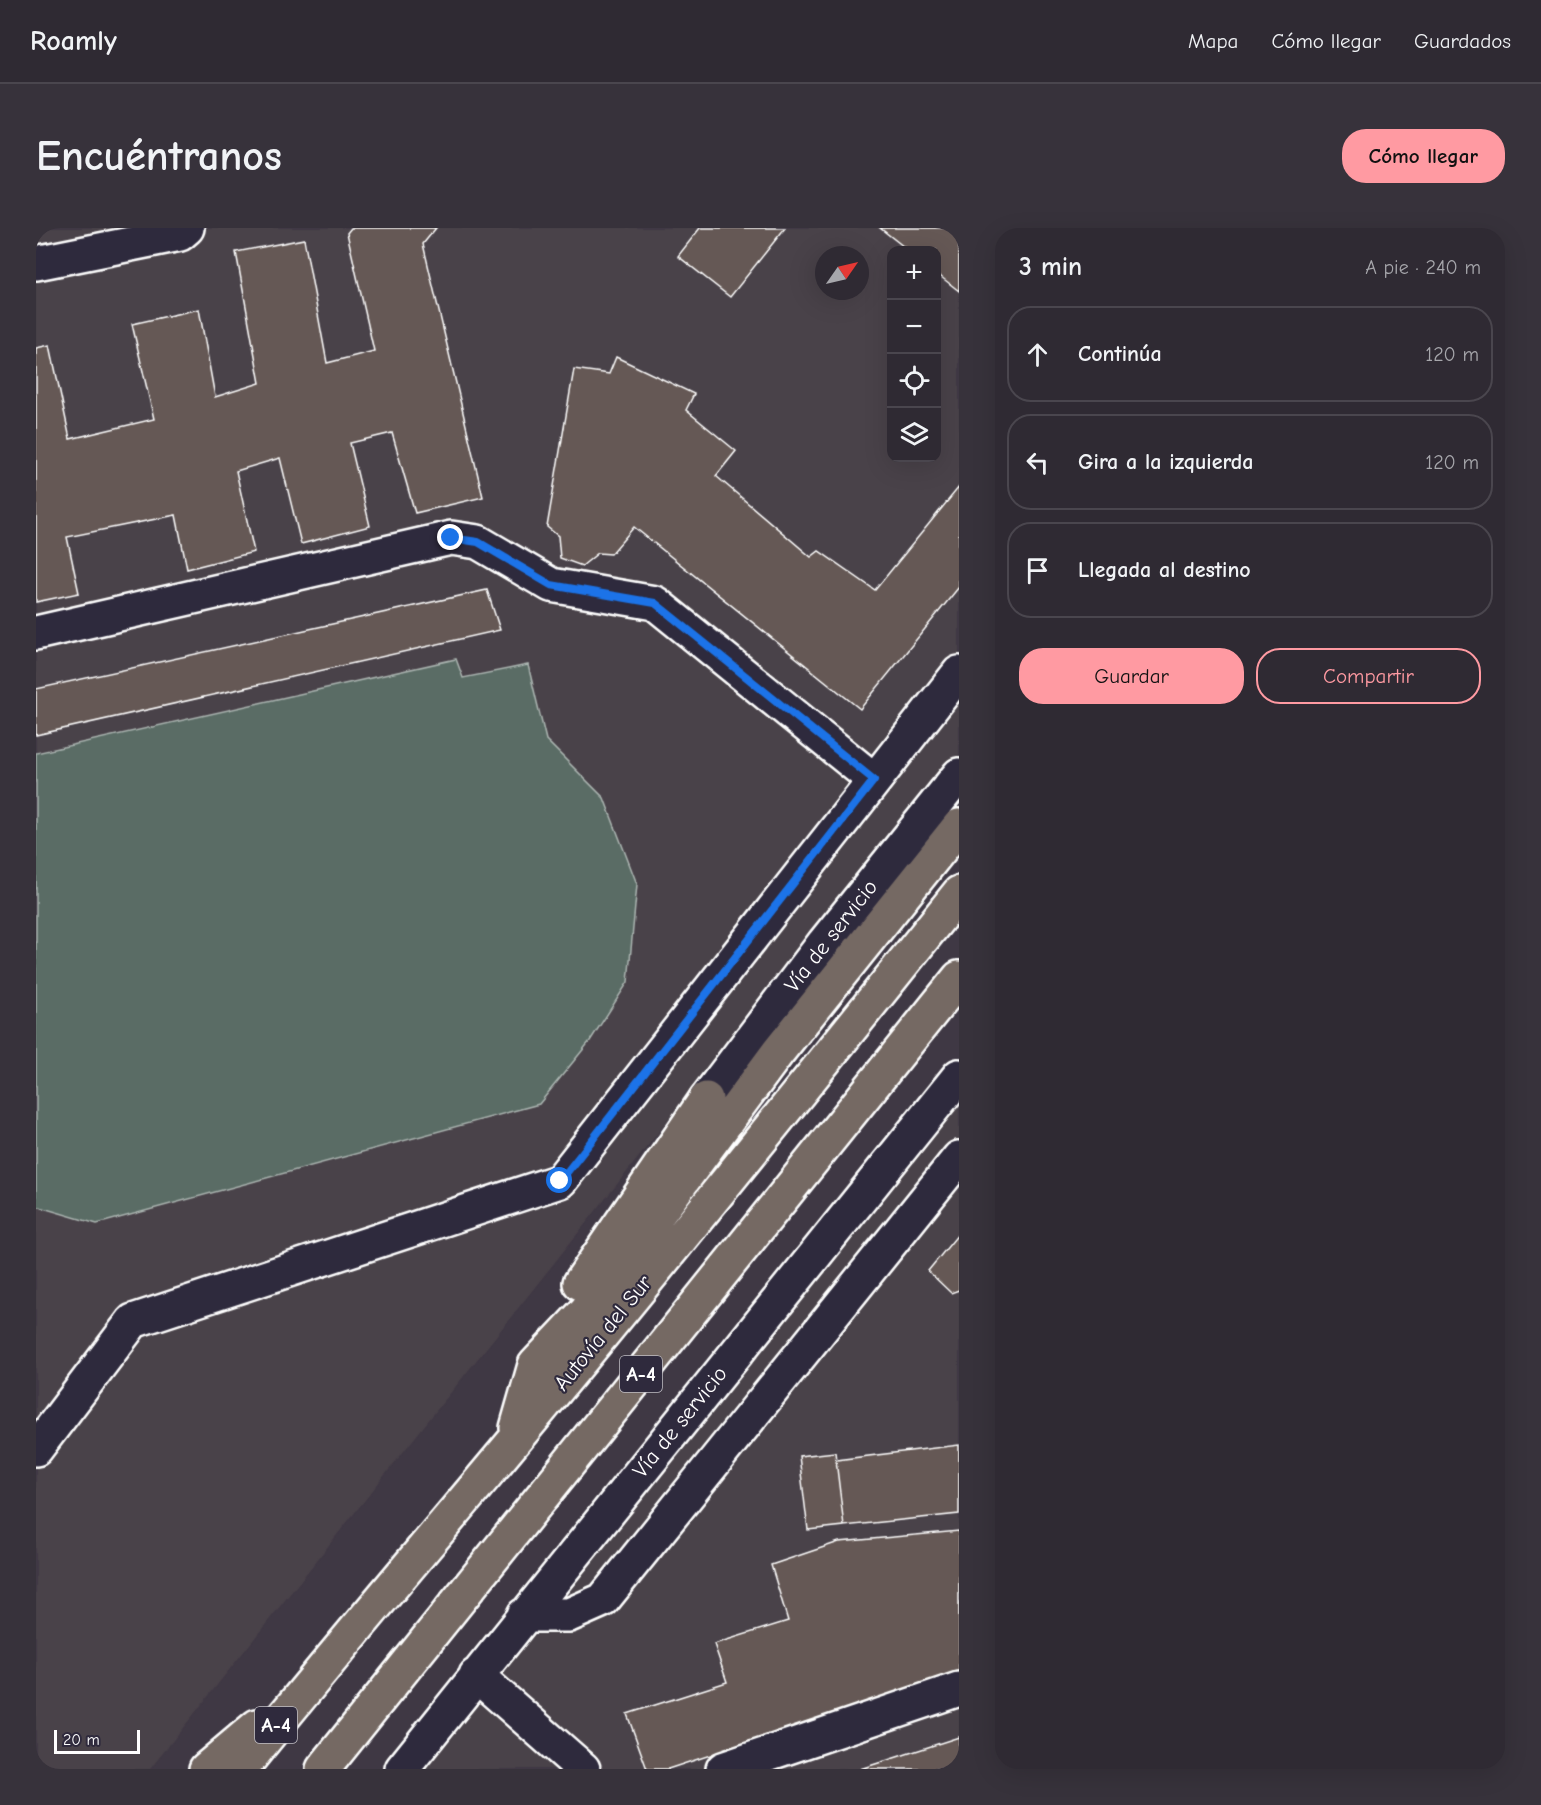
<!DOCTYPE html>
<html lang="es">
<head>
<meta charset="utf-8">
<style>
	:root { --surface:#2f2a33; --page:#37323b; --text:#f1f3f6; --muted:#a7a7ac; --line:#4a464e; --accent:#ff9aa2 }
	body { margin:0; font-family:"Comic Neue",sans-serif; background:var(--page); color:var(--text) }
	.controls { position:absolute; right:18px; top:18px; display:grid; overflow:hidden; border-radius:12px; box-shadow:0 6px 24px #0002 }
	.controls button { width:54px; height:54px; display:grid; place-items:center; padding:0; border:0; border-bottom:2px solid var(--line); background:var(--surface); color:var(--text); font:30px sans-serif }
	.compass { position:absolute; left:779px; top:18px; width:54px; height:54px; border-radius:50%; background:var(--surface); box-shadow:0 6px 24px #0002; rotate:56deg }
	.scale { position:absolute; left:18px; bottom:15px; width:86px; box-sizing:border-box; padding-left:6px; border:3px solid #fff; border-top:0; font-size:16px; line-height:21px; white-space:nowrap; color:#fff; -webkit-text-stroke:4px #2f2a3d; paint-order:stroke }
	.stop { position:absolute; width:18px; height:18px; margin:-14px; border:4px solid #1a73e8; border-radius:50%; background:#fff }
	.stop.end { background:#1a73e8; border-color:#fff; box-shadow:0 2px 6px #0008 }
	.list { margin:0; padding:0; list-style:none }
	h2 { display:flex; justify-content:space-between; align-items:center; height:78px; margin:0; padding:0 24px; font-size:26px }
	h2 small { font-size:20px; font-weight:400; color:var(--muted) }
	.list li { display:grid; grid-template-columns:39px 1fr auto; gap:18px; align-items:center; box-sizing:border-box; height:96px; margin:0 12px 12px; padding:0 12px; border:2px solid var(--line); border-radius:24px }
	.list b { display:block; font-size:22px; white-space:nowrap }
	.list em { font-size:20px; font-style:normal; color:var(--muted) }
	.actions { display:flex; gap:12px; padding:18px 24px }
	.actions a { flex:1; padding:14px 0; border:2px solid var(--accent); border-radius:24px; text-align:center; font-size:21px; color:var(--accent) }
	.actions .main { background:var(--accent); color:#111 }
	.icon { flex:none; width:33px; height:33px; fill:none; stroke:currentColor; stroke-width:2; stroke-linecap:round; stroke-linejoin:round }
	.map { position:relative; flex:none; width:923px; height:1541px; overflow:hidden; border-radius:24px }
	header { display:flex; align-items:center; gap:36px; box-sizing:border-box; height:84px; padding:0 30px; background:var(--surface); border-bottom:2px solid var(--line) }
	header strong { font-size:28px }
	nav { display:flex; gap:33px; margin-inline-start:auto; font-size:21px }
	.intro { display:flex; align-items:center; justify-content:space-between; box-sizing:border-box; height:144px; padding:0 36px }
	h1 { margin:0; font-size:42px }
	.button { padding:15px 27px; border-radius:24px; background:var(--accent); color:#111; font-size:21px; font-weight:700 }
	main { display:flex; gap:36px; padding:0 36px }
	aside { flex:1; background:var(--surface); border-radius:24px; box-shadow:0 6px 24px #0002 }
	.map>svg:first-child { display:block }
</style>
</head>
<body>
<header>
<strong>Roamly</strong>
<nav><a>Mapa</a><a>Cómo llegar</a><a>Guardados</a></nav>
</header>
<div class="intro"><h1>Encuéntranos</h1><a class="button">Cómo llegar</a></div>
<main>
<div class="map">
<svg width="923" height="1541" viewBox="0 0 923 1541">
	<rect width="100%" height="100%" fill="#3f3844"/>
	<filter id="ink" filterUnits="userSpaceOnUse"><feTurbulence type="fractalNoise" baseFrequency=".0167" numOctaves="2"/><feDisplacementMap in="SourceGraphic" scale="12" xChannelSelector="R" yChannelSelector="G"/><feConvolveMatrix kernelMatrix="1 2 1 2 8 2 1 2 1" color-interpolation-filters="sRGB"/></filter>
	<g filter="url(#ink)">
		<path fill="#4a4249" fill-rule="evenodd" d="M0 0H923V528L114 1541H0ZM855 22H900V230H855ZM788 27H824V63H788Z
			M923 848V1541H364Z"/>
		<path fill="#5a6c65" stroke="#acb6b2" stroke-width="1.5" d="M420 431 427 450 492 437 510 512 568 570 601 656 592 754 554 813 503 876 61 996 0 978V525Z"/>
		<path fill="#655854" stroke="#fff" stroke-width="1.5" d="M315 0H400L387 16 447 269 379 285 356 205 314 215 334 298 265 316 244 230 200 243 218 324 151 341 140 287 31 309 43 365 0 374V120L14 117 34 211 118 191 96 96 163 81 179 169 224 155 200 24 268 11 291 135 338 123 311 5Z
			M664 0H749L694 69 642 28Z
			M844 0H923V63L900 45V22H872Z
			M580 129 658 166 650 182 700 223 680 248 775 329 783 323 839 362 923 259V359L824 481 598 299 575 326 562 325 546 338 524 330 522 308 511 299 538 141 573 146Z
			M451 362 464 402 0 507V461Z
			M923 1005V1062L915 1065 892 1043Z
			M923 1217V1286L808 1298 800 1232Z
			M799 1224 808 1298 772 1302 763 1228Z
			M923 1303V1445L632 1541H611L591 1486 691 1454 678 1416 752 1393 735 1337 803 1314Z
			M923 1509V1541H824Z"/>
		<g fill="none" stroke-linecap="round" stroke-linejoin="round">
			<g stroke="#fff" stroke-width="38">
				<path id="minor" d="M0 35 144 6 151 0
					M0 405 415 310 442 314 515 357 619 375 838 552
					M670 871 788 715 923 547
					M0 1221 97 1093 524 953 923 445
					M488 1387H533L567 1372 923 930
					M440 1447 547 1541
					M366 1541 923 848
					M687 1541 923 1461"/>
			</g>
			<g stroke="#fff" stroke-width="38">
				<path id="highway" d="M544 1055 670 871
					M481 1200 499 1137 550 1083 742 824 923 598
					M170 1541 221 1498
					M205 1541C294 1430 387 1322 478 1213 629 1032 776 849 923 665
					M287 1541 923 750"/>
			</g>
			<use href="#minor" stroke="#2f2a3d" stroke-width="33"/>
			<use href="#highway" stroke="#756964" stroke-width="33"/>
		</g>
	</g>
	<g fill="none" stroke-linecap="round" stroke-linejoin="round" filter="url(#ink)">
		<path stroke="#1a73e8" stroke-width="8" d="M415 310 442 314 515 357 619 375 838 552 524 953"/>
	</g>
	<g text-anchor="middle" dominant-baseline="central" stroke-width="4.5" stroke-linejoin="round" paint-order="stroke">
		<g fill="#2f2a3d" stroke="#c1bfc5" stroke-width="1.5">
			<rect x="584" y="1128" width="42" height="36" rx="4.5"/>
			<rect x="219" y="1479" width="42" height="36" rx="4.5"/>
		</g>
		<g font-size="21" font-weight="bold" fill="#fff">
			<text x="605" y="1146">A-4</text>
			<text x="240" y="1497">A-4</text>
		</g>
		<g font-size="22" fill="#fff" stroke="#2f2a3d">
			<text transform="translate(795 708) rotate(-52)">Vía de servicio</text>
			<text transform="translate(567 1105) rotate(-51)">Autovía del Sur</text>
			<text transform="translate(644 1194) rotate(-51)">Vía de servicio</text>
		</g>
	</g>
</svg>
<div class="controls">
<button>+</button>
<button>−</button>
<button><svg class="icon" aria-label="locate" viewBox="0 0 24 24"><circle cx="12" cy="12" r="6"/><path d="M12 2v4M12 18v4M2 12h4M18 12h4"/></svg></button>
<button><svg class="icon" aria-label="layers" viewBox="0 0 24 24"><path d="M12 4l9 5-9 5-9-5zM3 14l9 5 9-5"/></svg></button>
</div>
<svg class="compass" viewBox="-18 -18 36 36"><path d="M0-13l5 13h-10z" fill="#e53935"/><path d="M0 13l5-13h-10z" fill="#a7a7ac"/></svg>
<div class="scale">20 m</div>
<div class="stop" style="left:524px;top:953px"></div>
<div class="stop end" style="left:415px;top:310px"></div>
</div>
<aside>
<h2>3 min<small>A pie · 240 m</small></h2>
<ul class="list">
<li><svg class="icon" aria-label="ahead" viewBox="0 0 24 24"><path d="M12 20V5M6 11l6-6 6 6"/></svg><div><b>Continúa</b></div><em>120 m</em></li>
<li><svg class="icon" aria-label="left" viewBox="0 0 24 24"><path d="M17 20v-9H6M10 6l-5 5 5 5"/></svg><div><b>Gira a la izquierda</b></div><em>120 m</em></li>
<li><svg class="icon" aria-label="arrive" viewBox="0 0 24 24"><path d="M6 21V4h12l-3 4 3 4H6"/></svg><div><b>Llegada al destino</b></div></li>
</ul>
<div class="actions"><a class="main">Guardar</a><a>Compartir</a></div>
</aside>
</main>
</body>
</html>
